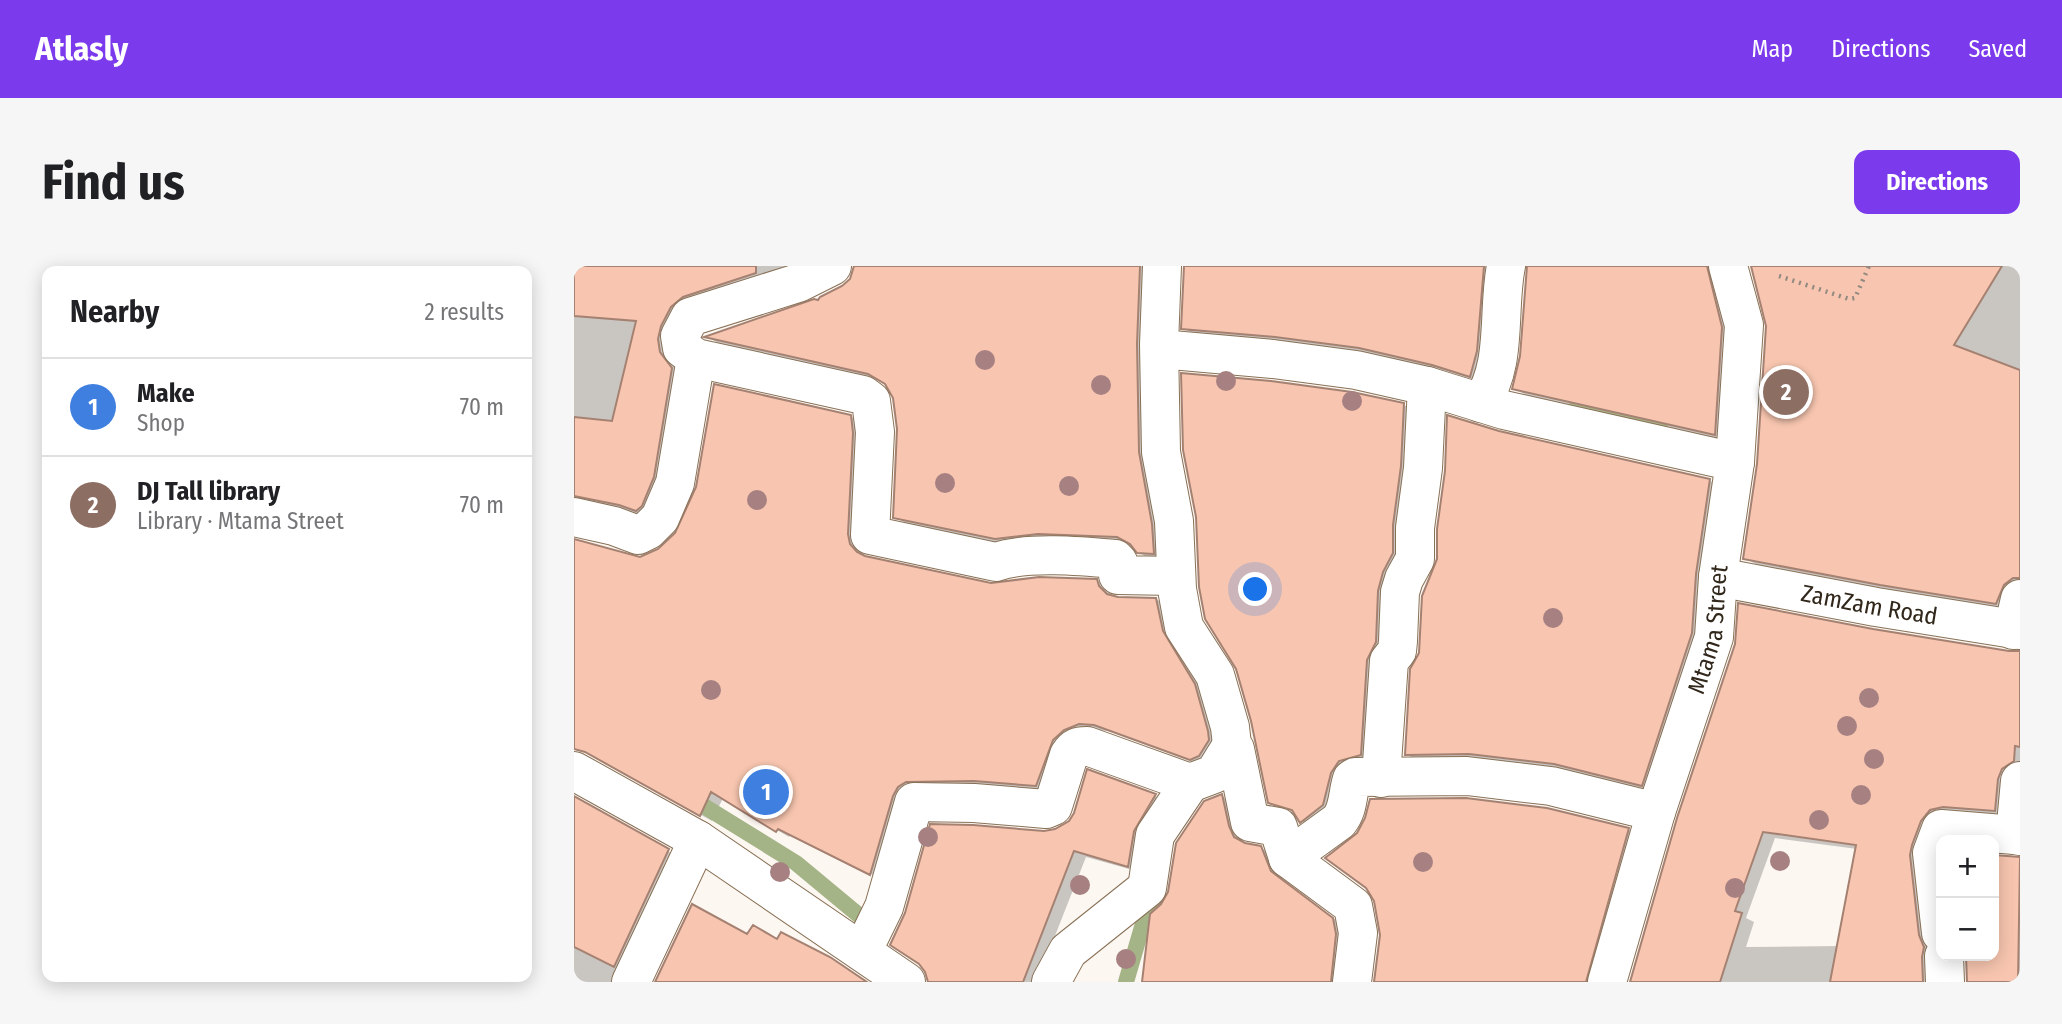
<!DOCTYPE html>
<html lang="en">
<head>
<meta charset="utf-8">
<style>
	:root { --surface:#fff; --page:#f6f6f6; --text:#202124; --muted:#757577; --line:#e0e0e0; --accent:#7c3aed }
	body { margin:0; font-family:"Fira Sans Condensed",sans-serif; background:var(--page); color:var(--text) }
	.controls { position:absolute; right:21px; bottom:21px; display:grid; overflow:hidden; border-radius:14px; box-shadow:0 4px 18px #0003 }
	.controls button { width:63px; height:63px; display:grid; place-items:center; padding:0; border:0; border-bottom:2px solid var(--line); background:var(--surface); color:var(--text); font:35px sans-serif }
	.you { position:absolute; left:682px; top:324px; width:24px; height:24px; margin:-18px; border:5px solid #fff; border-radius:50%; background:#1a73e8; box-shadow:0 0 0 10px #1a73e833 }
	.badge { display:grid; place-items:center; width:46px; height:46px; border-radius:50%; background:var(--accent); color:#fff; font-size:23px; font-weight:700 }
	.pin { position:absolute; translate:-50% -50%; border:4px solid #fff; box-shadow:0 2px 7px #0006 }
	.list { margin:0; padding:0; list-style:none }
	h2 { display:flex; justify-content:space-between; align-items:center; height:91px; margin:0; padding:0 28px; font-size:30px }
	h2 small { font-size:23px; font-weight:400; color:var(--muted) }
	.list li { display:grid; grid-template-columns:46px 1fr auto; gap:21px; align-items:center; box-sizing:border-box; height:98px; padding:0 28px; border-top:2px solid var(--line) }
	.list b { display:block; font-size:26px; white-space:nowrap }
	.list p { margin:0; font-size:23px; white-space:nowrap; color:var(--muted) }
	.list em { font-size:23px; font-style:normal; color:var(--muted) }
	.map { position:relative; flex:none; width:1446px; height:716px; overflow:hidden; border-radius:14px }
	header { display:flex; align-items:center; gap:42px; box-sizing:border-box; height:98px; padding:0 35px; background:var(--accent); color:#fff }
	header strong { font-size:33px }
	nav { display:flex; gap:38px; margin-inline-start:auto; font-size:24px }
	.intro { display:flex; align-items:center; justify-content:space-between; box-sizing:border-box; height:168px; padding:0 42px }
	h1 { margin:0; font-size:49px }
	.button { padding:18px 32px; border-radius:14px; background:var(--accent); color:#fff; font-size:24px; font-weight:700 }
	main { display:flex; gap:42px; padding:0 42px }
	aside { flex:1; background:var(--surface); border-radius:14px; box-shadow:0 4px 18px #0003 }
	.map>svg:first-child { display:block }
</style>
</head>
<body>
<header>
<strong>Atlasly</strong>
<nav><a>Map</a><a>Directions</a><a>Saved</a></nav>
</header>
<div class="intro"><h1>Find us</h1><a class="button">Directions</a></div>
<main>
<aside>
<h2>Nearby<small>2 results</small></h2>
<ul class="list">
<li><span class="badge" style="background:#3f7fe0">1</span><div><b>Make</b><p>Shop</p></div><em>70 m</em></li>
<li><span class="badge" style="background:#8d6e63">2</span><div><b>DJ Tall library</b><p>Library · Mtama Street</p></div><em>70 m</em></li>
</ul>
</aside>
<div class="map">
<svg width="1446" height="716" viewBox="0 0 1446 716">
	<rect width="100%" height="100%" fill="#fcf7f1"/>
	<path fill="#0003" fill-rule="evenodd" d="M0 0H234L121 37 110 110 75 251 18 236 0 240Z
		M281 0H580L591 294 576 293 564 286 557 277 477 273 435 279 333 258 321 251 324 163 320 131 312 117 307 113 144 77 134 71 231 39 269 21 278 12Z
		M611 0H924L908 116 872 105 799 88 621 69 609 62Z
		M955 0H1146L1159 69 1153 175 952 129 940 123 948 91Z
		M1178 0H1446V322L1435 344 1319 325 1183 299 1171 292 1185 198 1194 60Z
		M830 139 842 146 798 495 739 562 727 555 722 547 696 536Z
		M276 150 288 157 286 276 288 287 293 292 417 319 523 315 535 322 540 332 582 333 594 340 633 427 647 481 629 500 534 465 518 464 474 526 344 522 309 614 217 568 215 571 149 532 138 555 6 483 0 429V275L65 293 74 290Z
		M925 167 1136 215 1148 221 1130 374 1080 525 993 504 844 495 832 488 846 388Z
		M1166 339 1435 387H1446V504L1433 551 1381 547 1361 716H1058L1162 378ZM1201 572 1283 583 1265 680 1172 681 1180 656 1172 652Z
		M515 506 581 530 593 536 566 606 512 591 464 713 469 716H355L470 567 481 565 496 556 501 548Z
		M648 530 660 537 666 569 672 579 687 582 699 589 709 614 771 661 768 716H569L589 640Z
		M0 532 106 592 48 716H0Z
		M1054 563 1066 570 1024 716H802Z
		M1420 590 1446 592V716H1394V690H1420Z"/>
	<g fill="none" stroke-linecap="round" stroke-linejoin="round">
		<path stroke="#a4b487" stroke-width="16" d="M1002 142 1040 148 1086 160
			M112 529 222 597 299 661
			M552 716 568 661 583 637 584 620"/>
	</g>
	<path fill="#f8c6b0" stroke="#a58172" stroke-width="2" d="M0 0H182V7L109 31 97 41 87 60 84 73 86 86 98 102 80 211 68 240 62 245 45 239 0 230V151L38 155 62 55 0 50Z
		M280 0H566L563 78 565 186 578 258 580 288 563 287 556 278 543 271 464 268 421 273 319 252 323 163 319 132 311 118 294 108 130 71 240 33 244 34 246 31 268 20 276 13Z
		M610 0H910L903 85 896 111 858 99 785 82 701 71 607 63Z
		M953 0H1133L1148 61 1141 169 938 123 946 90Z
		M1177 0H1428L1380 79 1446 104V312H1439L1430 319 1422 338 1306 319 1169 293 1183 198 1192 60Z
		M607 107 697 115 778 126 830 137 827 200 819 259V287L809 306 804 325 802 376 793 394 787 489 765 495 757 507 749 539 726 557 718 544 694 537 677 455 662 403 631 353 625 321 622 251 609 184Z
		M140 118 277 149 279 167 274 268 276 278 283 286 291 290 417 317 465 311 523 313 525 320 533 328 544 331 582 332 589 365 621 418 634 465 635 474 625 490 616 494 520 459 505 458 490 464 479 474 462 520 400 515 332 516 324 521 319 530 296 609 204 563 202 566 137 526 126 550 11 486 0 483V273L66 291 84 283 101 267 122 221Z
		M873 149 925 165 1136 213 1122 308 1118 367 1068 520 980 498 895 488 831 489 836 403 845 387 848 330 863 293V263L871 205Z
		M1164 337 1299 363 1435 385H1446V481L1441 480 1440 495 1428 503 1424 513 1421 545 1369 541 1356 544 1347 555 1338 579 1336 589 1345 669 1350 681 1348 691 1349 716H1256L1282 579 1189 566 1161 645 1168 647 1146 716H1056L1103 552 1161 378Z
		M513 503 582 528 560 565 554 601 500 585 449 716H354L351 706 345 698 316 679 331 647 356 558 399 559 470 565 481 563 495 555 500 547Z
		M648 528 655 560 660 571 671 577 687 580 697 605 759 652 762 668 757 716H568L576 648 587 638 594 626 602 577 630 535Z
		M0 530 95 583 40 701 0 681Z
		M892 532 973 542 1055 562 1012 716H800L806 669 800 635 792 622 751 592 783 567 791 552 796 533Z
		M1420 589 1446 591 1444 716H1393L1392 690H1420Z
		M118 638 173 668 179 659 203 673 207 666 256 691 293 716H81Z"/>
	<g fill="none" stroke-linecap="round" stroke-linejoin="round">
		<g stroke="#897156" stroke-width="40">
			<g id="street">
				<path d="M258 0 224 17 116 51 106 70 108 82 122 92 289 129 297 135 301 166 296 269 422 296C452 285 508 290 541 293L544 296V309L601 310"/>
				<path d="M588 0 585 79 587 186 600 255 603 323 610 361 641 409 656 461 658 479 661 483 676 556 704 561 714 592 779 640 784 667 778 716"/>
				<path d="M586 83 699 93 782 104 853 120 930 144 1161 196"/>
				<path d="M907 137C934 98 923 44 932 0"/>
				<path d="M0 251 40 260 64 269 74 264 86 252 101 217 122 92"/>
				<path id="s1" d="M1144 311 1302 341 1446 364"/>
				<path d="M1439 364 1446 333"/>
				<path d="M0 505 124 574 332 716"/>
				<path d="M807 512 815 395 823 385 824 375 826 326 830 313 841 293V262L849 202 853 120"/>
				<path d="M1446 515 1441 569 1446 570"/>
				<path d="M714 592 765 555C775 543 773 528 778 513L781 511 893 510 977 520 1082 546"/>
				<path d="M1367 667 1358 587 1367 563 1441 569"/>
				<path d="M289 684 310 641 340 536 400 537 472 543 479 540 495 489C500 481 504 480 513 480L616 517 640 508 658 479"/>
				<path d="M1370 690 1371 716"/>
				<path d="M57 716 124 574"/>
				<path d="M477 716 494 685 573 622 581 569 616 517"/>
				<path id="s2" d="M1033 716 1082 546 1140 371 1144 311 1161 196 1170 59 1154 0"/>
			</g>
		</g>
		<path stroke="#928a81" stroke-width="4.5" stroke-dasharray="2 5" stroke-linecap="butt" d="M1205 10 1275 33 1281 32 1295 0"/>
		<use href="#street" stroke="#fff" stroke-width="38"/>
	</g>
	<g fill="#a78182">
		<circle cx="411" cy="94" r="10"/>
		<circle cx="652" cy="115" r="10"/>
		<circle cx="527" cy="119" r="10"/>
		<circle cx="778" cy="135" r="10"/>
		<circle cx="371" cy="217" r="10"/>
		<circle cx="495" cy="220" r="10"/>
		<circle cx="183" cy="234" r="10"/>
		<circle cx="979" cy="352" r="10"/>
		<circle cx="137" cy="424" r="10"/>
		<circle cx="1295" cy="432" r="10"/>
		<circle cx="1273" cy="460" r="10"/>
		<circle cx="1300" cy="493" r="10"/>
		<circle cx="1287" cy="529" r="10"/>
		<circle cx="1245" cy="554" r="10"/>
		<circle cx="354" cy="571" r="10"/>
		<circle cx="1206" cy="595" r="10"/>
		<circle cx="849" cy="596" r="10"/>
		<circle cx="206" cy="606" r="10"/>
		<circle cx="506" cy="619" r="10"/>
		<circle cx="1161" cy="622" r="10"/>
		<circle cx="552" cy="693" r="10"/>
	</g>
	<g text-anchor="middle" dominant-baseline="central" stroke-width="7" stroke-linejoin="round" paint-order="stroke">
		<g font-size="24" fill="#31271b" stroke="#fcf7f1">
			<text stroke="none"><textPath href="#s1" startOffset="154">ZamZam Road</textPath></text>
			<text stroke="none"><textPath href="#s2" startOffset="368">Mtama Street</textPath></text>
		</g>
	</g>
</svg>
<div class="controls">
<button>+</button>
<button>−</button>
</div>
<div class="you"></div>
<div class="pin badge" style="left:192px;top:526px;background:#3f7fe0">1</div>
<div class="pin badge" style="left:1212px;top:126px;background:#8d6e63">2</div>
</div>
</main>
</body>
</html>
